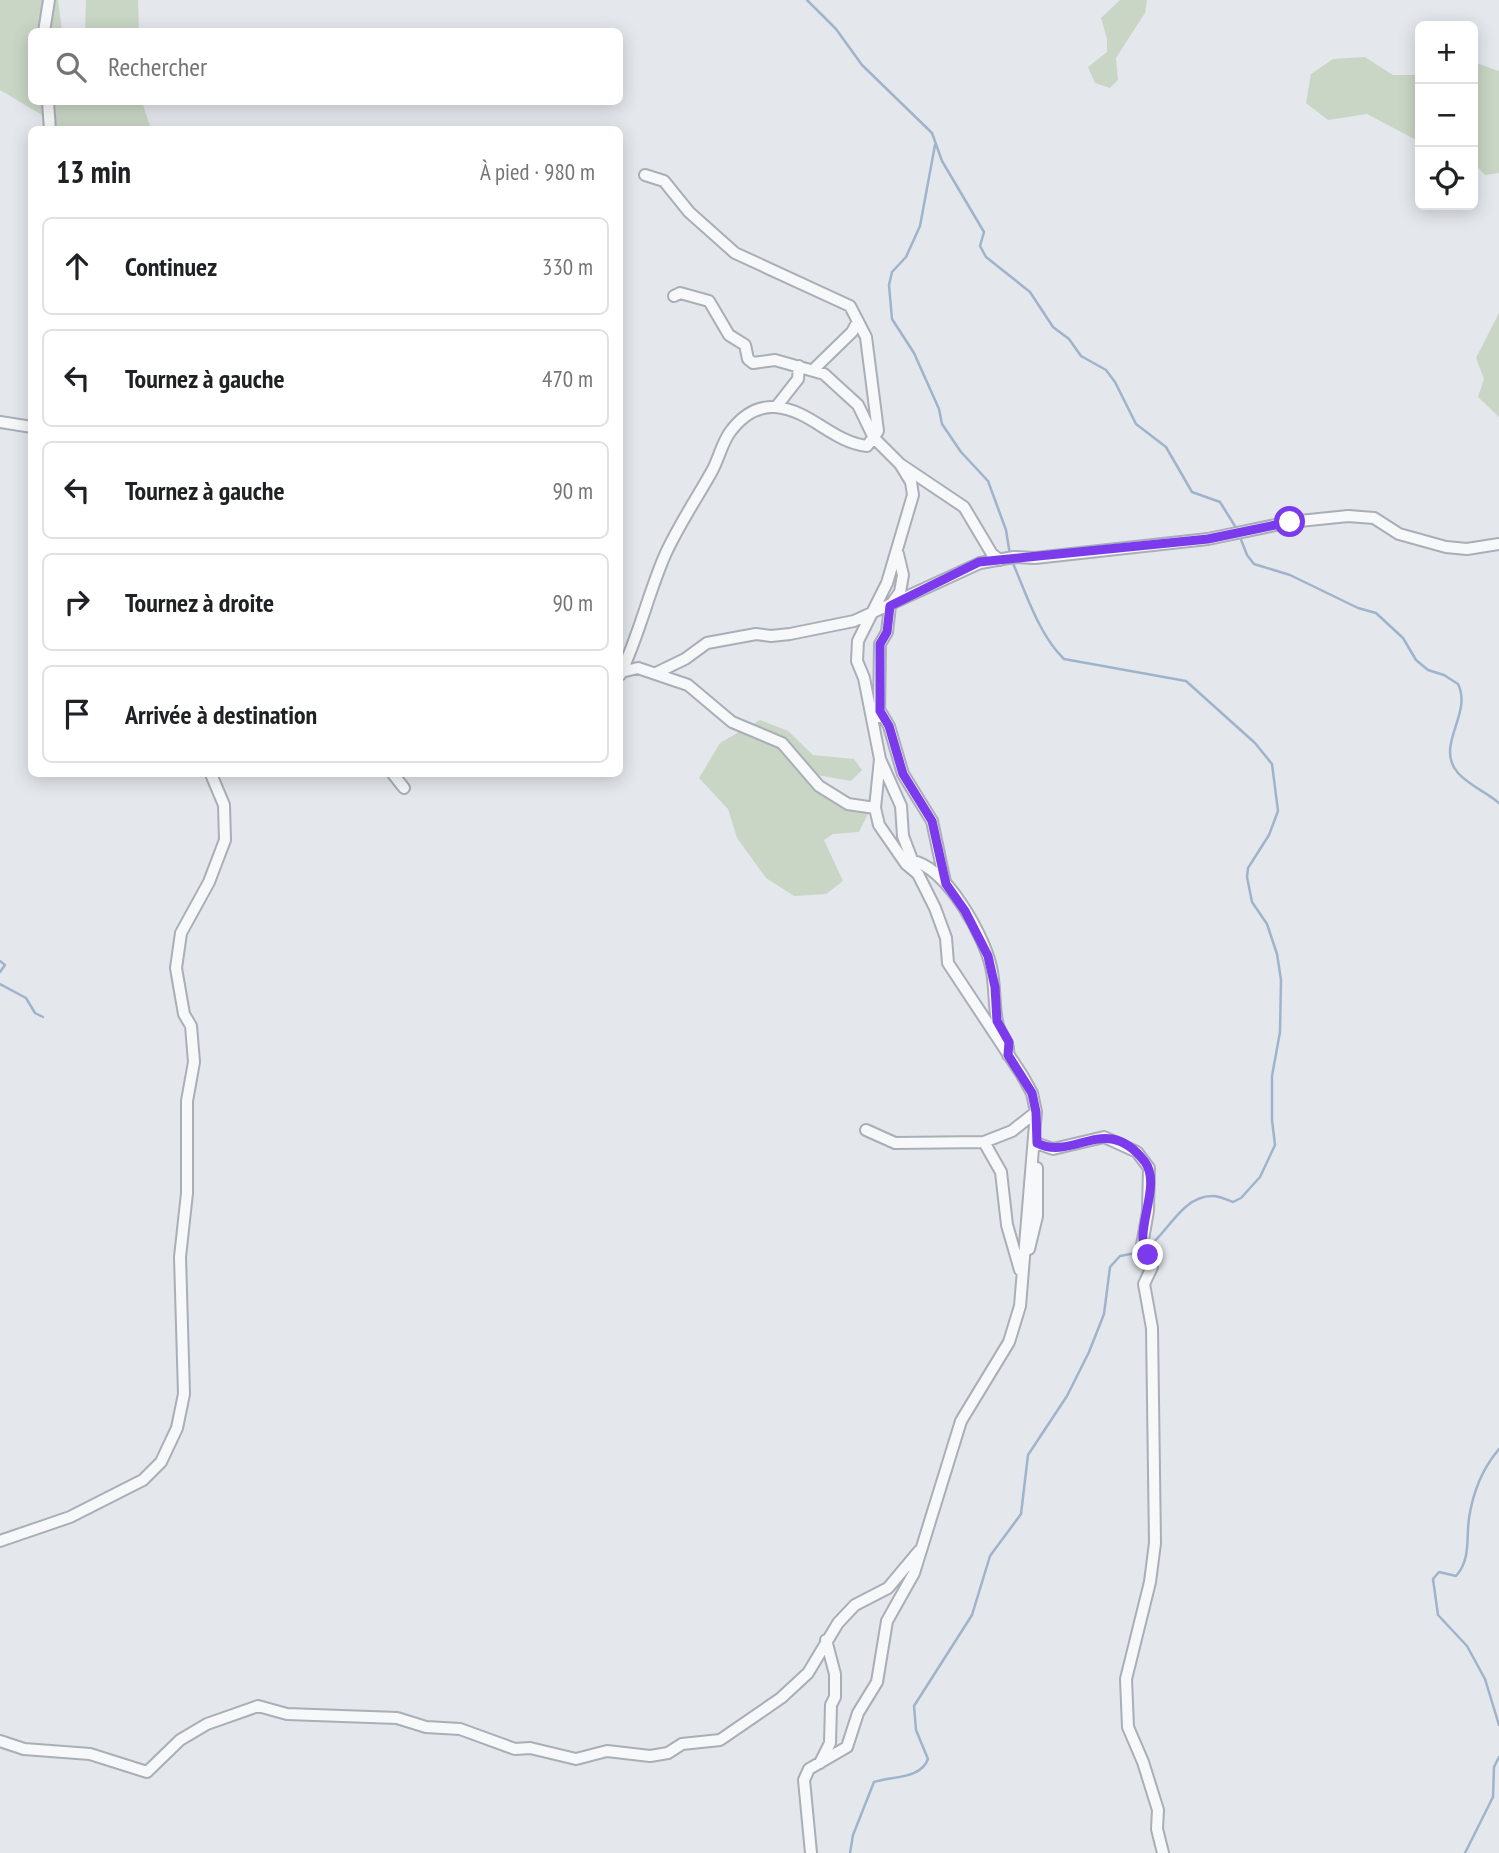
<!DOCTYPE html>
<html lang="fr">
<head>
<meta charset="utf-8">
<style>
	:root { --surface:#fff; --page:#f6f6f6; --text:#202124; --muted:#757577; --line:#e0e0e0 }
	body { margin:0; font-family:"PT Sans Narrow",sans-serif; background:var(--page); color:var(--text) }
	.controls { position:absolute; right:21px; top:21px; display:grid; overflow:hidden; border-radius:10px; box-shadow:0 4px 18px #0003 }
	.controls button { width:63px; height:63px; display:grid; place-items:center; padding:0; border:0; border-bottom:2px solid var(--line); background:var(--surface); color:var(--text); font:35px sans-serif }
	.stop { position:absolute; width:21px; height:21px; margin:-16px; border:5px solid #7c3aed; border-radius:50%; background:#fff }
	.stop.end { background:#7c3aed; border-color:#fff; box-shadow:0 2px 7px #0008 }
	.list { margin:0; padding:0; list-style:none }
	h2 { display:flex; justify-content:space-between; align-items:center; height:91px; margin:0; padding:0 28px; font-size:30px }
	h2 small { font-size:23px; font-weight:400; color:var(--muted) }
	.list li { display:grid; grid-template-columns:46px 1fr auto; gap:21px; align-items:center; box-sizing:border-box; height:98px; margin:0 14px 14px; padding:0 14px; border:2px solid var(--line); border-radius:10px }
	.list b { display:block; font-size:26px; white-space:nowrap }
	.list em { font-size:23px; font-style:normal; color:var(--muted) }
	.icon { flex:none; width:38px; height:38px; fill:none; stroke:currentColor; stroke-width:2; stroke-linecap:round; stroke-linejoin:round }
	.map { position:relative; flex:none; width:1499px; height:1853px; overflow:hidden }
	.search { position:absolute; background:var(--surface); box-shadow:0 4px 18px #0003; left:28px; top:28px; width:595px; height:77px; display:flex; align-items:center; gap:18px; box-sizing:border-box; padding:0 24px; border-radius:10px; color:var(--muted); font-size:26px }
	.panel { position:absolute; background:var(--surface); box-shadow:0 4px 18px #0003; left:28px; top:126px; width:595px; height:651px; border-radius:10px }
	.map>svg:first-child { display:block }
</style>
</head>
<body>
<div class="map">
<svg width="1499" height="1853" viewBox="0 0 1499 1853">
	<rect width="100%" height="100%" fill="#e4e7ec"/>
	<path fill="#c9d6c5" d="M0 0H58L62 31 32 32V102H142L151 129H47L42 115 0 90Z
		M86 0H138L139 31H85Z
		M1120 0H1147L1145 13 1116 58 1118 80 1110 88 1095 83 1088 67 1107 52V39L1101 18Z
		M1365 57 1393 75H1420V142L1367 114 1328 120 1306 103 1311 74 1333 59Z
		M1473 62 1499 71V173L1485 175 1473 162Z
		M1499 313V417L1478 397 1484 379 1476 358Z
		M760 720 788 731 813 755 854 759 862 770 851 781 817 775C831 794 850 799 872 806L859 832 833 834 824 840 843 881 826 894 794 896 766 878 737 838 728 809 699 778 720 743Z"/>
	<g fill="none" stroke-linecap="round" stroke-linejoin="round">
		<path stroke="#9fb4cc" stroke-width="2.5" d="M807 0 836 29 862 65 932 133 942 161 984 232 980 246 986 257 1030 292 1053 327 1069 339 1081 356 1106 370 1115 382 1136 424 1166 447 1192 492 1220 502 1238 531
			M935 145 920 226 906 257 892 272 889 285 892 319 914 353 939 409 942 424 961 452 988 481 1006 530 1010 555
			M1240 537 1247 555 1254 564 1290 575 1358 608 1376 613 1403 638 1416 660 1428 670 1444 675 1458 684C1473 714 1434 746 1458 773 1470 786 1486 792 1499 803
			M1012 561C1026 593 1039 635 1064 659L1186 681 1255 743 1272 764 1278 811 1269 835 1248 868 1247 877 1252 902 1267 924 1277 954 1281 980 1280 1032 1272 1076V1120L1275 1145 1260 1177 1241 1198 1233 1202C1227 1200 1218 1195 1212 1196 1182 1196 1167 1234 1147 1248
			M0 961 5 965 0 972
			M0 984 26 998 35 1013 43 1017
			M1499 1449C1481 1470 1473 1492 1469 1518 1466 1539 1471 1559 1456 1576L1439 1572 1433 1579 1438 1615 1467 1646 1485 1679 1499 1725
			M850 1853 853 1835 874 1782C892 1776 921 1779 928 1759L916 1730 914 1706 972 1615 990 1556 1021 1514 1028 1455 1067 1396 1089 1352 1104 1314 1110 1267 1120 1256 1141 1252
			M1465 1853 1493 1797 1494 1767 1499 1757"/>
		<g stroke="#a9aeb7" stroke-width="14">
			<path id="minor" d="M44 32 49 0
				M48 102 50 130
				M674 296 680 293 709 301 729 335 745 345 748 359 753 363 775 360 824 374 858 405 874 438 900 464 964 507 992 554 1000 560
				M813 370 852 332 858 321
				M776 407 798 379 799 366
				M0 422 32 427
				M621 672 638 668 688 685 732 722 782 743 819 786 848 804 875 808
				M656 673 685 659 707 643 756 634 771 636 790 634 854 621 980 563 1014 557 1035 558 1208 539 1290 522 1348 516 1374 518 1399 534 1446 547 1467 549 1499 544
				M620 675C639 636 648 594 665 555 678 526 697 498 712 471 719 458 722 443 730 432 741 417 756 406 775 407 811 410 832 442 867 446L878 431 866 337 850 306 735 253 689 212 664 181 645 175
				M880 711 889 726 903 774 932 821 945 882
				M879 717 880 644 887 632 890 606 900 592 903 575 898 554
				M880 759 901 806 903 836 914 865
				M393 774 404 788
				M912 861C946 866 987 939 992 972 995 988 994 1005 997 1021 999 1036 1010 1040 1008 1055
				M866 1130 895 1143 984 1142 1012 1131 1036 1112
				M984 1142 1001 1172 1007 1225 1020 1270
				M1036 1143 1053 1149 1104 1137 1137 1152 1149 1168 1148 1211 1142 1245 1152 1267 1144 1284 1152 1328 1155 1543 1150 1582 1126 1679 1128 1727 1143 1762 1158 1810 1157 1829 1163 1853
				M1029 1249 1037 1216V1168
				M0 1541 70 1517 143 1480 161 1462 177 1428 184 1394 180 1257 187 1193V1101L194 1062 191 1026 184 1014 176 968 181 933 209 882 225 840 224 805 211 774
				M0 1741 24 1749 90 1754 147 1772 180 1740 207 1724 258 1706 287 1714 397 1718 426 1727 460 1729 515 1749 530 1748 576 1759 607 1751 650 1756 668 1753 682 1744 720 1740 781 1698 808 1673 838 1623 855 1605 888 1588 919 1551
				M820 1763 830 1743 831 1705 835 1697V1674L826 1640
				M811 1853 804 1780 809 1769 847 1747 858 1713 877 1682 887 1621 914 1573 961 1421 1009 1342 1020 1306 1036 1112 1032 1093 1022 1075 948 963 946 938 935 908 918 874 906 864 879 825 875 808 880 759 864 678 857 661 858 641 887 583 913 495 911 482 900 464"/>
		</g>
		<use href="#minor" stroke="#f7f8fa" stroke-width="10"/>
	</g>
	<g fill="none" stroke-linecap="round" stroke-linejoin="round">
		<path stroke="#7c3aed" stroke-width="9" d="M1148 1255C1131 1235 1163 1186 1145 1162 1106 1111 1074 1162 1037 1143L1036 1112 1032 1093 1008 1055 1009 1042 997 1021 995 987 988 956 965 911 946 884 932 821 903 774 889 726 880 711V644L887 632 890 606 979 562 1208 539 1290 522"/>
	</g>
</svg>
<div class="controls">
<button>+</button>
<button>−</button>
<button><svg class="icon" aria-label="locate" viewBox="0 0 24 24"><circle cx="12" cy="12" r="6"/><path d="M12 2v4M12 18v4M2 12h4M18 12h4"/></svg></button>
</div>
<div class="stop" style="left:1290px;top:522px"></div>
<div class="stop end" style="left:1148px;top:1255px"></div>
<div class="search"><svg class="icon" aria-label="search" viewBox="0 0 24 24"><circle cx="10" cy="10" r="6"/><path d="M15 15l6 6"/></svg>Rechercher</div>
<section class="panel">
<h2>13 min<small>À pied · 980 m</small></h2>
<ul class="list">
<li><svg class="icon" aria-label="ahead" viewBox="0 0 24 24"><path d="M12 20V5M6 11l6-6 6 6"/></svg><div><b>Continuez</b></div><em>330 m</em></li>
<li><svg class="icon" aria-label="left" viewBox="0 0 24 24"><path d="M17 20v-9H6M10 6l-5 5 5 5"/></svg><div><b>Tournez à gauche</b></div><em>470 m</em></li>
<li><svg class="icon" aria-label="left" viewBox="0 0 24 24"><path d="M17 20v-9H6M10 6l-5 5 5 5"/></svg><div><b>Tournez à gauche</b></div><em>90 m</em></li>
<li><svg class="icon" aria-label="right" viewBox="0 0 24 24"><path d="M7 20v-9h11M14 6l5 5-5 5"/></svg><div><b>Tournez à droite</b></div><em>90 m</em></li>
<li><svg class="icon" aria-label="arrive" viewBox="0 0 24 24"><path d="M6 21V4h12l-3 4 3 4H6"/></svg><div><b>Arrivée à destination</b></div></li>
</ul>
</section>
</div>
</body>
</html>
